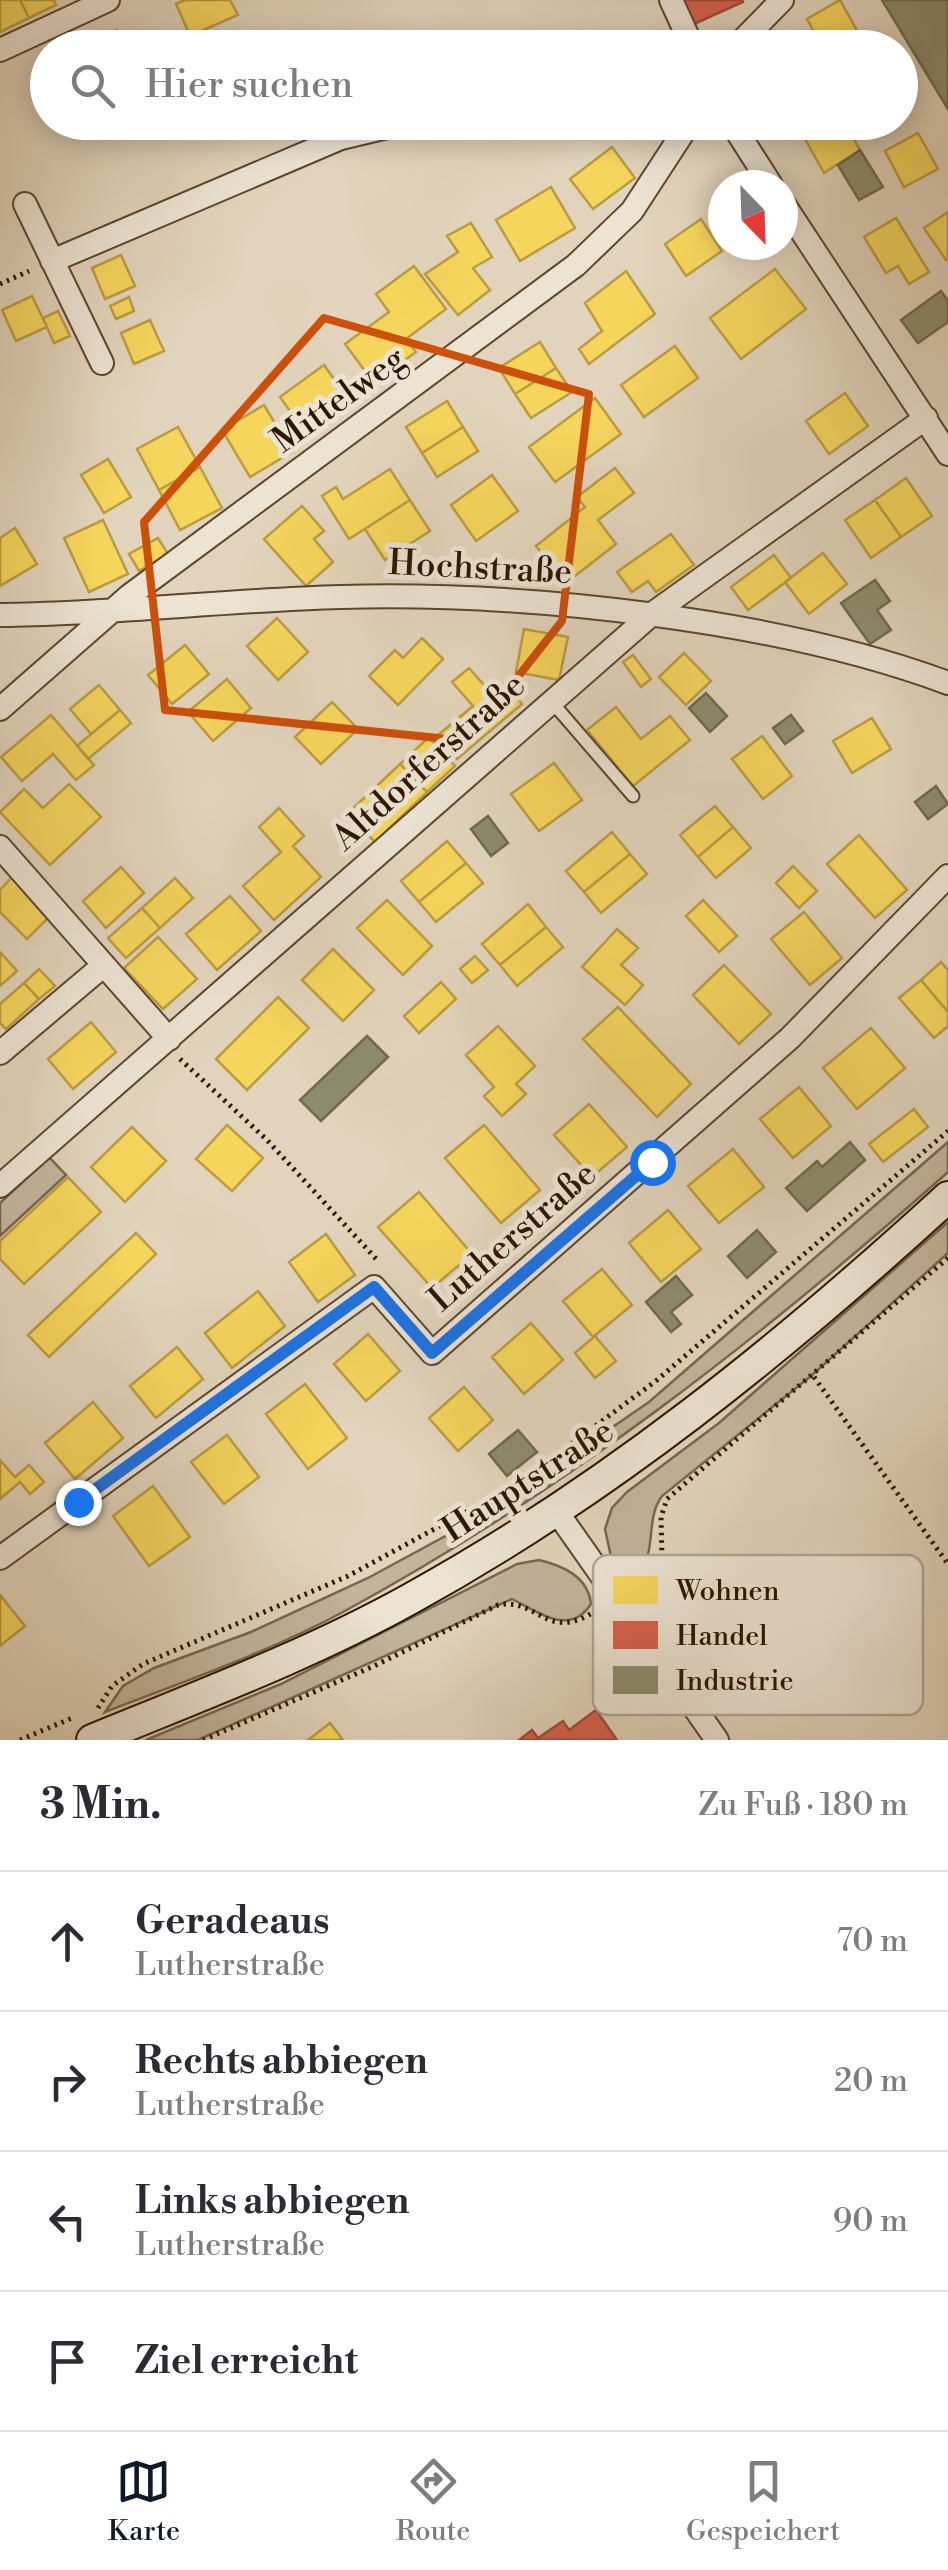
<!DOCTYPE html>
<html lang="de">
<head>
<meta charset="utf-8">
<style>
	:root { --surface:#fff; --page:#f2f2f3; --text:#2b2b33; --muted:#7c7c81; --line:#e1e1e2; --accent:#111827 }
	body { margin:0; font-family:"Libre Bodoni",serif; background:var(--page); color:var(--text) }
	.compass { position:absolute; left:708px; top:170px; width:90px; height:90px; border-radius:50%; background:var(--surface); box-shadow:0 5px 25px #0003; rotate:157deg }
	.stop { position:absolute; width:30px; height:30px; margin:-22px; border:8px solid #1a73e8; border-radius:50%; background:#fff }
	.stop.end { background:#1a73e8; border-color:#fff; box-shadow:0 2px 10px #0008 }
	.list { margin:0; padding:0; list-style:none }
	h2 { display:flex; justify-content:space-between; align-items:center; height:130px; margin:0; padding:0 40px; font-size:42px }
	h2 small { font-size:32px; font-weight:400; color:var(--muted) }
	.list li { display:grid; grid-template-columns:65px 1fr auto; gap:30px; align-items:center; box-sizing:border-box; height:140px; padding:0 40px; border-top:2px solid var(--line) }
	.list b { display:block; font-size:38px; white-space:nowrap }
	.list p { margin:0; font-size:32px; white-space:nowrap; color:var(--muted) }
	.list em { font-size:32px; font-style:normal; color:var(--muted) }
	.icon { flex:none; width:55px; height:55px; fill:none; stroke:currentColor; stroke-width:2; stroke-linecap:round; stroke-linejoin:round }
	.map { position:relative; flex:none; width:948px; height:1740px; overflow:hidden }
	.search { position:absolute; background:var(--surface); box-shadow:0 5px 25px #0003; left:30px; right:30px; top:30px; height:110px; display:flex; align-items:center; gap:25px; box-sizing:border-box; padding:0 35px; border-radius:55px; color:var(--muted); font-size:38px }
	.sheet { height:690px; background:var(--surface) }
	nav { display:flex; justify-content:space-around; align-items:center; box-sizing:border-box; height:140px; border-top:2px solid var(--line); background:var(--surface); font-size:28px; color:var(--muted) }
	nav a { display:grid; justify-items:center; gap:5px }
	nav .on { color:var(--accent) }
	.map>svg:first-child { display:block }
</style>
</head>
<body>
<div class="map">
<svg width="948" height="1740" viewBox="0 0 948 1740">
	<rect width="100%" height="100%" fill="#e2d4bc"/>
	<filter id="stains"><feTurbulence type="fractalNoise" baseFrequency=".002" numOctaves="4"/><feColorMatrix values="0 0 0 0 .2 0 0 0 0 .09 0 0 0 0 .02 0 0 0 .5 -.17"/></filter>
	<radialGradient id="worn" r=".72"><stop offset=".6" stop-color="#630" stop-opacity="0"/><stop offset="1" stop-color="#630" stop-opacity=".3"/></radialGradient>
	<path fill="#c3b49c" stroke="#78664e" stroke-width="2.5" d="M948 1142V1172C760 1339 564 1492 343 1612 267 1653 185 1681 105 1712L123 1686 154 1668 251 1632 368 1578 486 1514 649 1402Z
		M49 1157 66 1175 0 1236V1203Z
		M948 1222V1253L811 1376 662 1496C646 1518 656 1545 642 1569L629 1576 615 1575 605 1529 612 1508 627 1492 719 1423Z
		M539 1560C564 1566 588 1577 591 1604 570 1637 538 1612 512 1599L198 1740H146L281 1684 517 1564Z"/>
	<path fill="#f6d55c" stroke="#b99c40" stroke-width="2.5" d="M0 0H20L29 18 0 32Z
		M20 0H54L56 5 29 18Z
		M185 0H230L238 15 190 36 176 4Z
		M840 0 860 36 839 48H823L807 19Z
		M117 30 125 48H84L83 46Z
		M830 122H844L860 150 824 173 804 137Z
		M918 133 938 169 904 187 885 151Z
		M612 147 635 178 593 209 570 179Z
		M551 187 575 228 520 261 496 220Z
		M948 212V259L946 260 924 228Z
		M896 218 929 272 909 284 898 266 886 273 864 237Z
		M701 219 722 251 686 276 665 244Z
		M471 223 492 257 473 268 490 290 458 315 425 274 458 252 447 236Z
		M121 255 135 286 105 299 92 268Z
		M414 266 446 309 406 339 416 352 374 383 345 344 389 312 376 294Z
		M775 269 806 309 741 359 710 318Z
		M626 271 655 314 589 364 579 349 602 331 585 303Z
		M32 296 47 327 16 341 2 310Z
		M129 297 134 311 116 319 110 306Z
		M58 311 70 336 54 343 43 318Z
		M150 320 164 351 134 364 121 333Z
		M540 342 556 368 515 394 499 368Z
		M675 346 698 378 644 417 621 385Z
		M324 365 348 399 304 431 280 397Z
		M556 368 572 392 531 418 515 394Z
		M845 393 868 426 829 454 806 421Z
		M595 398 621 434 555 482 529 447Z
		M447 401 463 427 422 453 406 427Z
		M264 405 292 452 250 477 222 430Z
		M178 427 200 467 159 490 137 449Z
		M463 427 478 451 437 477 422 453Z
		M108 459 131 497 104 513 81 475Z
		M200 467 222 508 180 530 159 490Z
		M615 468 634 493 598 520 616 544 566 583 536 546 585 507 577 497Z
		M390 469 410 500 349 539 322 496 336 487 343 499Z
		M492 475 518 511 476 541 451 505Z
		M906 478 932 516 901 537 875 500Z
		M410 500 430 531 385 560 365 529Z
		M875 500 901 537 871 558 845 520Z
		M302 506 324 531 314 539 333 562 306 586 264 539Z
		M103 520 128 574 89 592 64 538Z
		M15 528 37 564 0 586V538Z
		M671 534 694 565 656 592 648 581 632 592 617 572Z
		M158 538 168 554 139 571 129 554Z
		M823 553 847 584 809 614 785 582Z
		M774 555 791 578 748 610 731 587Z
		M277 618 308 652 278 680 247 646Z
		M524 629 568 637 559 680 516 672Z
		M422 638 443 659 398 705 369 676 395 650 403 658Z
		M185 645 209 674 172 704 148 675Z
		M684 653 711 681 686 705 659 677Z
		M633 655 651 679 641 687 623 662Z
		M469 668 492 694 505 683 522 704 457 759 437 736 473 706 452 682Z
		M227 679 251 708 213 741 188 712Z
		M99 685 120 710 91 734 70 709Z
		M332 702 358 729 321 764 295 737Z
		M616 707 641 739 670 716 690 740 633 786 587 730Z
		M120 710 131 723 88 759 77 746Z
		M51 715 94 765 76 780 53 754 22 781 1 757Z
		M872 718 891 749 852 773 833 741Z
		M762 736 792 776 763 799 732 759Z
		M429 737 455 766 427 792 400 764Z
		M554 763 582 800 539 831 511 794Z
		M400 764 427 792 375 842 347 814Z
		M69 784 101 817 50 865 0 812 24 789 43 808Z
		M715 806 733 827 698 857 680 835Z
		M279 808 304 836 293 846 321 877 274 920 243 886 281 852 259 827Z
		M733 827 751 848 716 878 698 857Z
		M612 832 630 854 584 892 566 871Z
		M859 835 907 890 875 918 827 864Z
		M447 841 466 863 419 902 401 881Z
		M630 854 647 874 601 913 584 892Z
		M466 863 483 883 436 922 419 902Z
		M793 866 817 891 799 908 776 883Z
		M121 867 144 893 106 928 83 901Z
		M13 876 52 914 27 939 0 912V890Z
		M175 878 193 898 160 928 142 908Z
		M230 896 261 931 217 970 186 934Z
		M387 900 432 946 403 975 357 928Z
		M703 900 737 936 719 952 686 916Z
		M528 904 546 927 500 965 482 944Z
		M142 908 160 928 126 958 108 938Z
		M804 912 842 958 810 985 771 939Z
		M546 927 563 947 517 986 500 965Z
		M617 929 638 948 621 965 643 985 625 1005 582 967Z
		M158 937 197 979 163 1009 124 968Z
		M333 949 374 990 343 1021 302 980Z
		M0 952 17 971 0 986Z
		M475 956 488 970 472 983 460 969Z
		M941 962 948 970V1012L921 980Z
		M724 965 771 1014 739 1044 693 995Z
		M39 969 55 986 39 999 24 983Z
		M921 980 948 1012V1026L934 1038 899 998Z
		M441 982 456 999 419 1033 404 1016Z
		M24 983 39 999 6 1029 0 1023V1004Z
		M278 997 309 1028 247 1090 216 1059Z
		M618 1007 691 1084 657 1117 583 1039Z
		M91 1022 116 1052 73 1089 48 1059Z
		M498 1026 535 1066 516 1084 526 1094 502 1116 484 1096 494 1087 466 1055Z
		M871 1028 905 1068 857 1109 823 1068Z
		M799 1087 831 1126 793 1158 760 1119Z
		M589 1104 627 1147 592 1177 554 1135Z
		M914 1109 928 1127 883 1162 869 1144Z
		M227 1125 263 1158 232 1191 196 1159Z
		M484 1125 540 1190 501 1223 445 1158Z
		M132 1127 166 1161 125 1202 91 1167Z
		M733 1149 764 1187 719 1223 688 1186Z
		M68 1177 101 1212 24 1284 0 1259V1241Z
		M419 1192 472 1254 432 1288 378 1227Z
		M668 1210 701 1249 661 1282 629 1243Z
		M136 1233 156 1254 49 1357 28 1335Z
		M326 1234 355 1275 318 1302 289 1262Z
		M602 1269 632 1305 593 1337 563 1301Z
		M258 1291 285 1326 232 1368 205 1333Z
		M531 1323 563 1360 524 1394 492 1357Z
		M368 1334 400 1371 366 1401 334 1364Z
		M595 1336 616 1361 595 1378 575 1353Z
		M177 1347 203 1379 156 1418 130 1386Z
		M305 1384 347 1438 308 1469 266 1414Z
		M464 1387 493 1420 458 1451 429 1418Z
		M93 1402 123 1438 75 1479 45 1443Z
		M227 1435 259 1477 224 1504 191 1462Z
		M0 1460 15 1477 29 1465 44 1482 30 1494 20 1482 0 1499Z
		M153 1486 190 1537 149 1566 113 1516Z
		M0 1595 25 1626 0 1646Z
		M330 1723 343 1740H308Z"/>
	<path fill="#d6604d" stroke="#a34a36" stroke-width="2.5" d="M683 0H742L743 2 694 24Z
		M596 1710 617 1740H519L532 1730 538 1738 563 1721 569 1730Z"/>
	<path fill="#8c8c6e" stroke="#6f694d" stroke-width="2.5" d="M882 0H948V109Z
		M860 150 883 187 859 200 838 165Z
		M941 291 948 301V322L918 343 901 320Z
		M875 580 890 601 877 610 891 630 870 644 841 603Z
		M706 693 727 716 710 732 689 708Z
		M791 715 803 731 785 744 773 728Z
		M936 786 948 804 928 819 915 802Z
		M488 816 508 843 491 856 471 829Z
		M367 1036 388 1057 321 1121 300 1100Z
		M850 1142 865 1160 807 1211 786 1188 817 1161 822 1167Z
		M757 1230 776 1252 747 1278 728 1256Z
		M676 1276 692 1295 671 1312 681 1324 671 1332 646 1302Z
		M518 1430 537 1452 507 1476 489 1454Z"/>
	<g fill="none" stroke-linecap="round" stroke-linejoin="round">
		<g stroke="#5a462f" stroke-width="15">
			<path id="service" d="M551 701 633 796"/>
		</g>
		<g stroke="#5a462f" stroke-width="26">
			<path id="minor" d="M671 0 693 48
				M660 48 688 37
				M735 48 782 0
				M0 50 108 0
				M731 122 771 185
				M783 203 948 454
				M25 204 102 363
				M52 261 341 138 408 122
				M0 615C114 614 227 600 341 597 525 592 776 619 948 683
				M0 709 129 596 576 265 632 211 690 122
				M0 847 169 1039
				M0 1053 104 965
				M0 1186 652 614 926 418
				M557 1512 717 1740
				M0 1558 374 1287 432 1353 790 1038 948 876"/>
		</g>
		<g stroke="#2c1700" stroke-width="34">
			<path id="secondary" d="M92 1740C199 1696 309 1655 410 1599 608 1490 782 1349 948 1197"/>
		</g>
		<path stroke="#2c1700" stroke-width="5" stroke-dasharray="2.5 5" stroke-linecap="butt" d="M0 284 29 271
			M180 1059 267 1140 379 1262
			M814 1377 948 1564
			M634 1583 662 1557 661 1517 667 1499 948 1258
			M98 1708 112 1686 143 1664 348 1576 519 1483 657 1380 948 1131
			M20 1740 72 1718
			M203 1740 374 1666 498 1605C539 1597 546 1644 597 1610"/>
		<use href="#service" stroke="#ece3d3" stroke-width="11"/>
		<use href="#minor" stroke="#ece3d3" stroke-width="22"/>
		<use href="#secondary" stroke="#ece3d3" stroke-width="30"/>
	</g>
	<g fill="none" stroke-linecap="round" stroke-linejoin="round">
		<path stroke="#1a73e8" stroke-width="12" d="M78 1502 374 1287 432 1353 652 1162"/>
	</g>
	<path fill="none" stroke="#cc4f0a" stroke-width="8" stroke-linejoin="round" d="M324 318 589 394 562 621 467 741 165 710 144 522Z"/>
	<g text-anchor="middle" dominant-baseline="central" stroke-width="10" stroke-linejoin="round" paint-order="stroke">
		<g font-size="35" fill="#2c1700" stroke="#ece3d3">
			<text transform="translate(339 400) rotate(-36)">Mittelweg</text>
			<text transform="translate(480 568) rotate(3)">Hochstraße</text>
			<text transform="translate(429 762) rotate(-42)">Altdorferstraße</text>
			<text transform="translate(513 1237) rotate(-41)">Lutherstraße</text>
			<text transform="translate(528 1481) rotate(-33)">Hauptstraße</text>
		</g>
	</g>
	<rect x="593" y="1555" width="330" height="160" rx="15" fill="#ece3d3" stroke="#b2a694" stroke-width="2.5"/>
	<rect x="613" y="1576" width="45" height="28" fill="#f6d55c"/>
	<rect x="613" y="1621" width="45" height="28" fill="#d6604d"/>
	<rect x="613" y="1666" width="45" height="28" fill="#8c8c6e"/>
	<g font-size="28" fill="#2c1700">
		<text x="676" y="1600">Wohnen</text>
		<text x="676" y="1645">Handel</text>
		<text x="676" y="1690">Industrie</text>
	</g>
	<rect width="100%" height="100%" filter="url(#stains)"/>
	<rect width="100%" height="100%" fill="url(#worn)"/>
</svg>
<svg class="compass" viewBox="-18 -18 36 36"><path d="M0-13l5 13h-10z" fill="#e53935"/><path d="M0 13l5-13h-10z" fill="#7c7c81"/></svg>
<div class="stop" style="left:652px;top:1162px"></div>
<div class="stop end" style="left:78px;top:1502px"></div>
<div class="search"><svg class="icon" aria-label="search" viewBox="0 0 24 24"><circle cx="10" cy="10" r="6"/><path d="M15 15l6 6"/></svg>Hier suchen</div>
</div>
<section class="sheet">
<h2>3 Min.<small>Zu Fuß · 180 m</small></h2>
<ul class="list">
<li><svg class="icon" aria-label="ahead" viewBox="0 0 24 24"><path d="M12 20V5M6 11l6-6 6 6"/></svg><div><b>Geradeaus</b><p>Lutherstraße</p></div><em>70 m</em></li>
<li><svg class="icon" aria-label="right" viewBox="0 0 24 24"><path d="M7 20v-9h11M14 6l5 5-5 5"/></svg><div><b>Rechts abbiegen</b><p>Lutherstraße</p></div><em>20 m</em></li>
<li><svg class="icon" aria-label="left" viewBox="0 0 24 24"><path d="M17 20v-9H6M10 6l-5 5 5 5"/></svg><div><b>Links abbiegen</b><p>Lutherstraße</p></div><em>90 m</em></li>
<li><svg class="icon" aria-label="arrive" viewBox="0 0 24 24"><path d="M6 21V4h12l-3 4 3 4H6"/></svg><div><b>Ziel erreicht</b></div></li>
</ul>
</section>
<nav>
<a class="on"><svg class="icon" aria-label="map" viewBox="0 0 24 24"><path d="M3 6l6-2 6 2 6-2v14l-6 2-6-2-6 2zM9 4v14M15 6v14"/></svg>Karte</a>
<a><svg class="icon" aria-label="directions" viewBox="0 0 24 24"><path d="M12 3l9 9-9 9-9-9zM9 14v-3h6M13 9l2 2-2 2"/></svg>Route</a>
<a><svg class="icon" aria-label="saved" viewBox="0 0 24 24"><path d="M7 4h10v16l-5-4-5 4z"/></svg>Gespeichert</a>
</nav>
</body>
</html>
